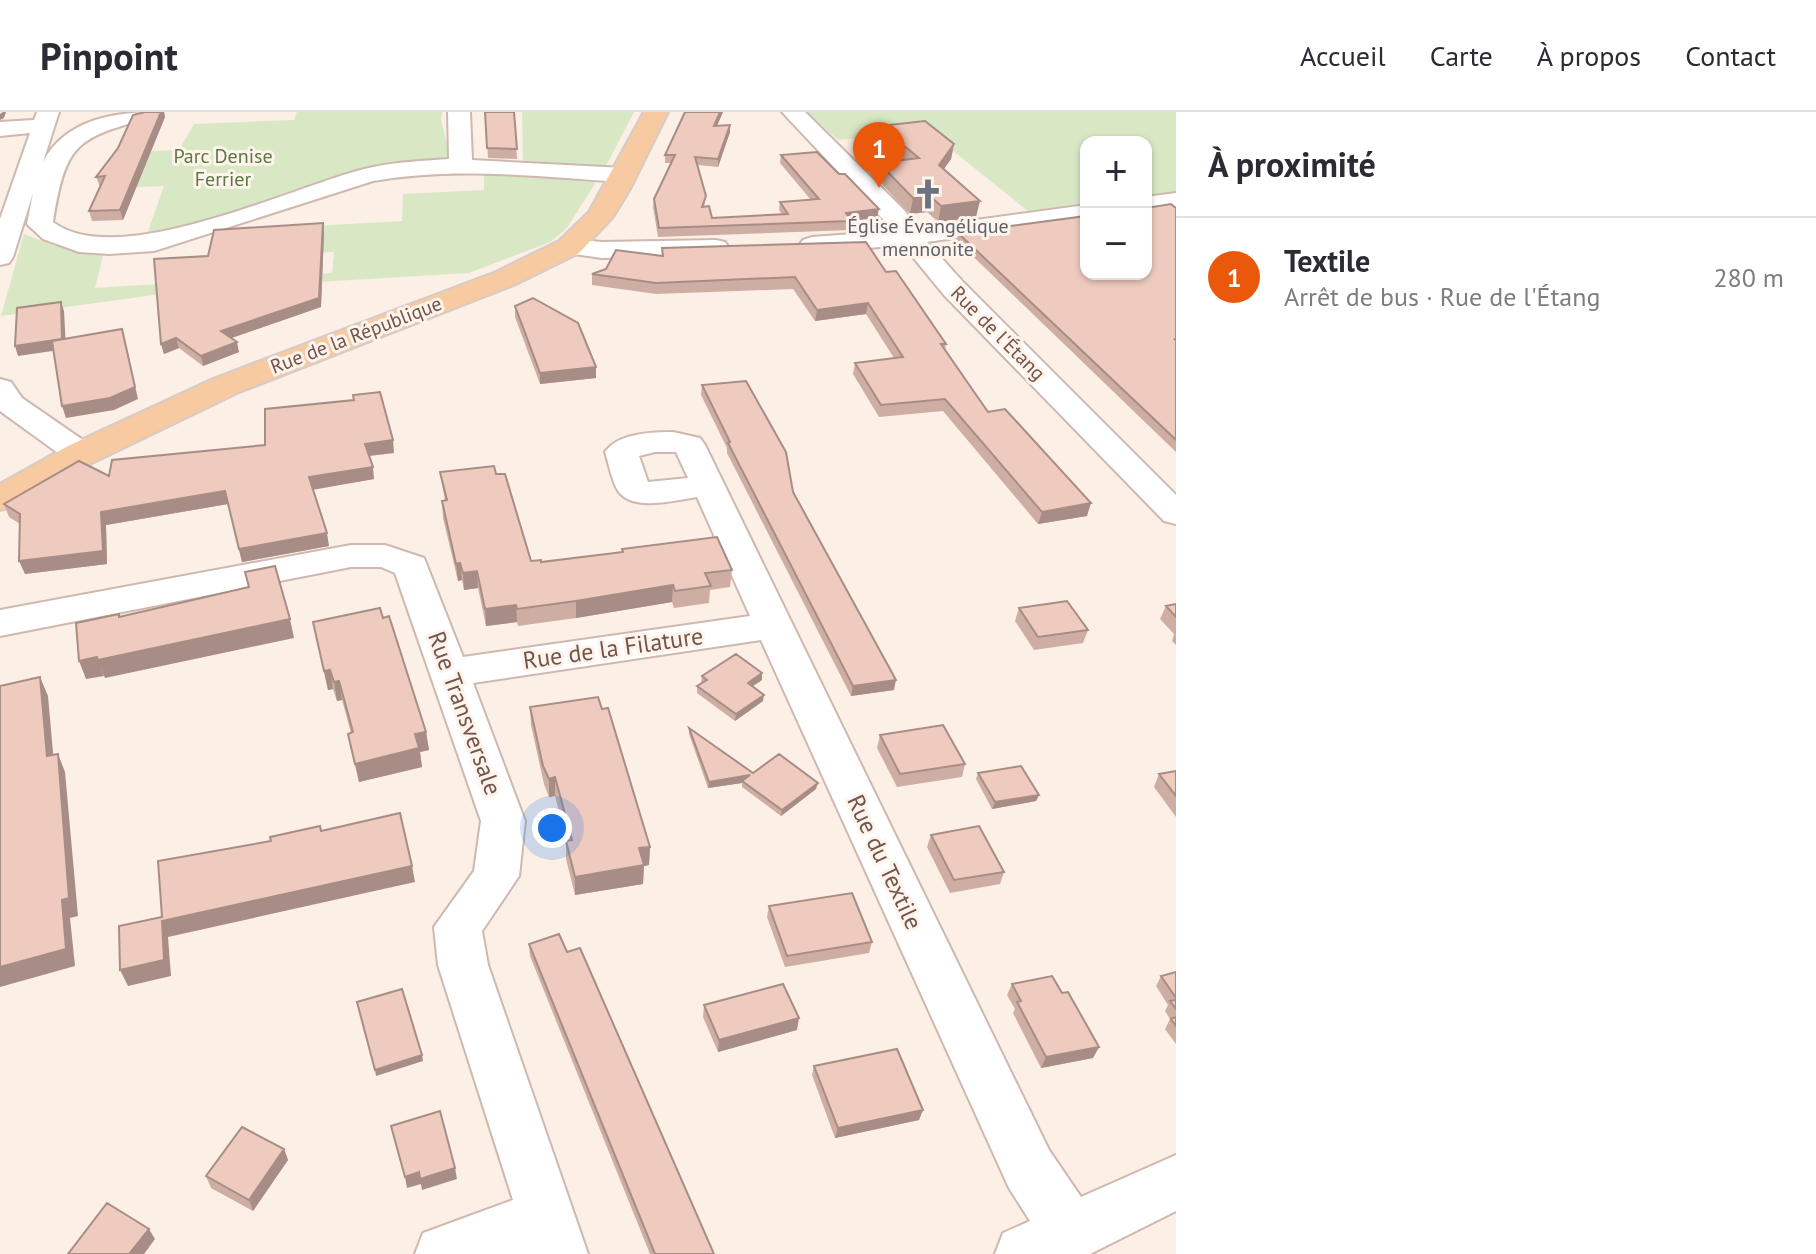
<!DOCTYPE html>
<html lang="fr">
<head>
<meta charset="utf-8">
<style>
	:root { --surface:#fff; --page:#f7f7f7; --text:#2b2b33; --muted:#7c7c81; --line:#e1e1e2; --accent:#ea580c }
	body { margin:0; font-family:"PT Sans",sans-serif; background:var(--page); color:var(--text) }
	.controls { position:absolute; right:24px; top:24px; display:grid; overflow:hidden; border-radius:16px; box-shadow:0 2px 6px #0004 }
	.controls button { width:72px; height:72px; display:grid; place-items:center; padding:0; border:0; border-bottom:2px solid var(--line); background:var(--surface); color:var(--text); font:40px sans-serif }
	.you { position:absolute; left:552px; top:716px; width:28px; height:28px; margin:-20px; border:6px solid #fff; border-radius:50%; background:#1a73e8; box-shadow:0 0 0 12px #1a73e833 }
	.badge { display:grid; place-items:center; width:52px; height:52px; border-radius:50%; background:var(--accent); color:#fff; font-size:26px; font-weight:700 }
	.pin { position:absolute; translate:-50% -66px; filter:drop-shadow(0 2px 4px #0008) }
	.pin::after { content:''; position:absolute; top:42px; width:28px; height:24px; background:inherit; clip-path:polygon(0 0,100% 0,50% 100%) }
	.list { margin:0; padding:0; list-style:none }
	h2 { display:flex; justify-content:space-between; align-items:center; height:104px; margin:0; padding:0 32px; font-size:34px }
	h2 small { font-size:26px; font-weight:400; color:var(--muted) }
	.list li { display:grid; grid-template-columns:52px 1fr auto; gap:24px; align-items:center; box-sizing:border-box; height:120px; padding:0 32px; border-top:2px solid var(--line) }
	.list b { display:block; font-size:30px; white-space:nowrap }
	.list p { margin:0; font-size:26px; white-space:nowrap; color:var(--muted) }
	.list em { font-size:26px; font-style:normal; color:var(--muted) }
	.map { position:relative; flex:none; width:1176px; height:1142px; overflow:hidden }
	header { display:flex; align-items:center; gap:48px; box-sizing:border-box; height:112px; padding:0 40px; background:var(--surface); border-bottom:2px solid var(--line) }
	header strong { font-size:38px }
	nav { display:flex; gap:44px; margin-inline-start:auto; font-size:28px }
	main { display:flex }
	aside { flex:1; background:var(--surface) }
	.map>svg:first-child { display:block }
</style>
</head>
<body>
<header>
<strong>Pinpoint</strong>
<nav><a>Accueil</a><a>Carte</a><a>À propos</a><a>Contact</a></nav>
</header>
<main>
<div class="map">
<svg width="1176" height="1142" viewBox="0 0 1176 1142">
	<rect width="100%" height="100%" fill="#fbefe6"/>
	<path fill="#d8e8c5" d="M297 0H442L441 8 450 43 438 50 348 64 161 121 147 122 164 74 112 76 129 40 179 38 194 12 294 8Z
		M522 0H634L605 56 523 54Z
		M807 0H1176V80L1146 84V30H1086V91L1028 99 927 18 838 28Z
		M484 63 598 67 566 117 550 130 469 161 197 177 1 204 24 122 55 134 104 140 95 176 332 161 334 140 312 141 314 114 402 109 403 82 484 78Z"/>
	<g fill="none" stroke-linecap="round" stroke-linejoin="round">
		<g stroke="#ceb8af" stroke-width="4">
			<path id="minor" d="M37 0H59L43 50C65 8 113 0 156 0L153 5C76 26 66 30 53 110 117 159 290 76 364 57 392 50 420 49 449 47L448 0H470L472 48 624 56 632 58 636 63 632 68 624 70C541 65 456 54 373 69L154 139 109 142 79 140 43 127 27 112 33 81 13 145 9 151 0 153V107L30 21 0 24V10L34 8Z
				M782 0H805L904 98 917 116 1086 93V107L927 130 964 171 1176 383V412L1164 409 944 183 903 133 812 141 803 138 799 133 803 128 812 125 894 119Z
				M1176 81V95L1146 99V85Z
				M569 127 602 130 716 128 725 130 729 136 725 142 716 144 602 146 560 140 556 135 560 130Z
				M0 267 11 270 22 286 93 335 97 342 93 349 81 352 69 349 0 299Z
				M673 320 700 326 705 333 1049 1038 1081 1085 1176 1043V1099L1090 1142H995L1003 1121 1030 1109 1009 1076 761 528 473 571 525 709 519 764 482 819 488 853 588 1142H415L423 1121 513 1088 438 853 434 815 474 759 481 709 395 461 381 455H351L0 524V498L351 433H385L424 446 463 545 750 504 697 385C675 388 630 401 617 377 611 366 609 352 605 340 618 321 652 320 673 320ZM655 340H676L688 366 648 370 639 344Z"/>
		</g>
		<g stroke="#d5ccc9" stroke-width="4">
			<path id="major" d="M644 0H668L630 77 613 105 579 141 516 172 237 281 94 350 13 395 0 398V372L68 334 213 267 496 160 559 129 589 100Z"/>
		</g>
		<use href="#minor" fill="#fff" fill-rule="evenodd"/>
		<use href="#major" fill="#f7caa1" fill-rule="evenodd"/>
	</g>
	<path fill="#ceaea3" d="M145 0H164L165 5 123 108 92 109 89 99 100 75 96 65Z
		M485 0H514L517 47 488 46Z
		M685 0H723L717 14 730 13V20L718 55 698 53 706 84 704 95 712 106 782 103 779 98 780 90 811 88 780 51 781 43 877 106 851 109 850 118 658 125 653 95 654 87 671 51H665V43Z
		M880 14 954 32 951 47 944 57 976 105 938 110 927 100 910 102 876 66 879 51 901 48 878 29Z
		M1176 96V340L957 129 958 121Z
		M324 121 321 195 231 226 239 240 203 254 179 236 164 242 161 232 208 144Z
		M662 136 886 160 946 232 945 238 988 300 1087 404 1038 412 943 299 879 305 853 262 855 251 894 246 866 202 815 209 793 177 656 182 592 173V162L662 143Z
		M515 194 596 255V266L540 272 515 205Z
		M702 273 793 380 894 578 851 584 727 341V336L701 283Z
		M394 341 369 344 374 367 313 377 329 434 242 450 228 392 106 413 107 452 25 462 20 412 9 405 4 392 109 364Z
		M440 360 531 449 541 450 622 440V437L732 458 730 475 710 478 709 491 674 496 672 490 576 506 518 514 517 510 486 514 478 476 464 478 462 468 458 469 443 406 442 389H445Z
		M1176 492V533L1172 529 1174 522 1160 507 1166 494Z
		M1019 496 1088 518 1083 531 1034 538 1015 509Z
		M313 510 426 620 429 638 420 640 422 655 359 670 348 622 351 621 342 588 337 589 333 577 328 578Z
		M702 564 762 568 752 574 763 589 735 609 697 581V574L701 571Z
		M530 595 650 735 649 753 644 754 643 772 575 783 566 747V729H567L555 684 549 685 544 672 531 613Z
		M689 616 753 661 816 677 781 704 742 675V671L708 676 689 622Z
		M880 623 965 652 962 665 897 675 877 636Z
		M1176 659V705L1154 675 1159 662Z
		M978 661 1039 683 1036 689 992 697 976 667Z
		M931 723 1004 760 1000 772 950 781 927 735Z
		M769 794 872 830 869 841 785 855 767 805Z
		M529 832 567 840 714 1142H650L530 844Z
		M1176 860V932L1165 917 1170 907 1165 899 1168 893 1156 874 1161 864Z
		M1012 872 1062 881 1099 935 1093 946 1041 956 1013 901 1015 897 1007 883Z
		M704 893 797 918 718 940 703 905Z
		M814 954 919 1008 835 1026 812 963Z
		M284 1037 288 1048 253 1099 211 1076 206 1064Z"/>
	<path fill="#a78d85" d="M3 0H6L4 6 0 8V2Z
		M161 0H164L165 5 123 108 120 98Z
		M720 0H723L713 22 714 14Z
		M730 13V20L718 55V47Z
		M954 32 951 47 936 68 939 53Z
		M930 84 927 100 910 102 913 86Z
		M980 89 976 105 938 110 941 94Z
		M879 97 877 106 845 109 846 101Z
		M323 111 324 121 321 195 223 229 221 219Z
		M61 190 64 199 66 237 18 244 15 234Z
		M868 191 866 202 815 209 817 198Z
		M122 217 138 287 114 298 66 306 62 294Z
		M176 226 179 236 164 242 161 232Z
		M237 230 239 240 203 254 201 244Z
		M596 255V266L540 272V261Z
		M393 328 394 341 367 344 365 332Z
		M373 355 374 367 312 378 309 365Z
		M225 379 228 392 106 413 107 452 25 462 19 449 101 400Z
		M1091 391 1087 404 1038 412 1042 400Z
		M327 421 329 434 242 450 239 437Z
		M460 451 462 468 458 469 456 452Z
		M477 459 478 476 464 478 463 461Z
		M673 473 672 490 576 506V489Z
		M516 493 517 510 486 514 485 497Z
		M290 507 294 526 105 566 98 548Z
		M97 545 104 564 86 567 79 549Z
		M330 558 333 577 328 578 324 559Z
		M762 561V568L747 578 748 571Z
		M40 565 48 584 55 663 47 644Z
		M896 568 894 578 851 584 853 574Z
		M339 569 342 588 337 589 334 570Z
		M764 583 763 589 735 609 736 602Z
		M426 620 429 638 420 640 422 655 359 670 355 652 415 622Z
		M58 642 65 660 78 804 70 806 75 854 0 875V855L62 788Z
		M750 663 742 669V671L708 676 709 670Z
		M555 665V684L549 685V667Z
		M818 671 816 677 781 704 782 698Z
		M1039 683 1036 689 992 697 995 690Z
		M650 735 649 753 644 754 643 772 575 783V765L639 736Z
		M412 754 415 770 168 825 171 864 128 874 120 858 162 809Z
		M799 906 797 918 718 940 719 928Z
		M1099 935 1093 946 1041 956 1046 945Z
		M422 943 423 949 376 964 375 958Z
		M923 998 919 1008 835 1026 838 1016Z
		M284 1037 288 1048 253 1099 249 1088Z
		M455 1056 457 1067 422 1078 420 1067Z
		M419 1060 421 1072 407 1076 405 1065Z
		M149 1117 155 1127 144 1142H129Z"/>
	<path fill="#efcabe" stroke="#a78d85" stroke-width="2" d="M145 0H161L120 98 89 99 105 64 96 65 118 36 133 3Z
		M485 0H514L517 37 487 36Z
		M685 0H720L714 14 730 13 718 47 695 45 706 84 702 95 709 94 712 106 788 102 780 90 819 87 781 43 817 40 839 62H845L879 97 846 101 851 109 659 116 654 87 675 43H665Z
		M925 9 954 32 939 53 980 89 941 94 930 84 913 86 879 51 919 46 880 14Z
		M1171 92 1176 96V227H1174L1176 228V328L958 121 1086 104V162H1146V96Z
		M323 111 319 186 221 219 237 230 201 244 176 226 161 232 154 147 208 144 214 118Z
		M866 130 886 160 896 159 946 232H941L988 300 1005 297 1091 391 1042 400 945 287 881 293 855 251 903 245 868 191 817 198 795 165 656 171 592 162 606 157 616 138 663 144 662 136Z
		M533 186 578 211 596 255 540 261 515 194Z
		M61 190 62 227 15 234 17 196Z
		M122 217 135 275 110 286 62 294 52 229Z
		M746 269 786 340 793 380 896 568 853 574 728 331 730 330 702 273Z
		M380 280 393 328 365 332 373 355 309 365 327 421 239 437 225 379 101 400 103 439 19 449 20 402 4 392 79 349 109 364 112 348 265 333V297L354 288 353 283Z
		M494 354 496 362H505L531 449 541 448V450L623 440 622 437 717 425 732 458 705 461 711 474 675 479 673 473 576 489 517 497 516 493 485 497 477 459 463 461 460 451 456 452 442 389 447 388 440 360Z
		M275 454 290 507 98 548 97 545 79 549 76 511 119 502V505L249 475 245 460Z
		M1067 489 1088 518 1038 525 1019 496Z
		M1176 492V505L1166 494Z
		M380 496 383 506 389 504 426 620 415 622 419 636 355 652 348 622 353 620 339 569 334 570 330 558 324 559 313 510Z
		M736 542 762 561 748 571 764 583 736 602 697 574 707 568 702 564Z
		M40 565 47 644 58 642 69 786 62 788 66 837 0 855V574Z
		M598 585 602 597 608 596 650 735 639 736 644 753 575 765 566 729 572 728 555 665 549 667 543 654 530 595Z
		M943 613 965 652 900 662 880 623Z
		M689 616 753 661 779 642 818 671 782 698 742 669 750 663 709 670Z
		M1021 654 1039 683 995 690 978 661Z
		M1176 659V684L1159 662Z
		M400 701 412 754 162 809 164 848 120 858 119 814 162 805 158 749 271 729 270 725 320 714 321 719Z
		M979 714 1004 760 954 768 931 723Z
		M852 781 872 830 787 844 769 794Z
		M559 822 567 840 580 836 714 1142H655L529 832Z
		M1176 860V886L1161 864Z
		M1052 864 1062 881 1068 880 1099 935 1046 945 1017 890 1021 889 1012 872Z
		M783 872 799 906 719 928 704 893Z
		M402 877 422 943 375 958 357 890Z
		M1176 888V897L1170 889Z
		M1176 905V914L1171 907Z
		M897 937 923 998 838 1016 814 954Z
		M440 999 455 1056 420 1067 419 1060 405 1065 391 1014Z
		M242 1015 284 1037 249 1088 206 1064Z
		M107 1091 149 1117 129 1142H68Z"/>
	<defs>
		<g id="church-bare" transform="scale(2.4)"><path d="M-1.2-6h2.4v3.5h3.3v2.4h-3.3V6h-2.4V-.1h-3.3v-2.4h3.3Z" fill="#6b7280" stroke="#fef4ec" stroke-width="2.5" paint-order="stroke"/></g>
	</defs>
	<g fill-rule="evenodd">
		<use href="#church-bare" x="928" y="82"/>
	</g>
	<g text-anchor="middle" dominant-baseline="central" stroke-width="6" stroke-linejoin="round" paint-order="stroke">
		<g font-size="20" fill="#5c7844" stroke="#fef4ec">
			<text x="223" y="44">Parc Denise<tspan x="223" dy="23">Ferrier</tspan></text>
		</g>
		<g font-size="20" fill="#5b616d" stroke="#fef4ec">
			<text x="928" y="114">Église Évangélique<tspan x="928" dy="23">mennonite</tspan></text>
		</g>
		<g font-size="20" fill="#73544c" stroke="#fef4ec">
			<text transform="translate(998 221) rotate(45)">Rue de l'Étang</text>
			<text transform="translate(356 223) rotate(-21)">Rue de la République</text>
		</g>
		<g font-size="24" fill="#73544c" stroke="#fef4ec">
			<text transform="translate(613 536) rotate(-8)">Rue de la Filature</text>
			<text transform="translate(465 601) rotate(70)">Rue Transversale</text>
			<text transform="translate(885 750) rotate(65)">Rue du Textile</text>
		</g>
	</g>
</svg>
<div class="controls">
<button>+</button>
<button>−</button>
</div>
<div class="you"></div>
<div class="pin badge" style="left:879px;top:76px">1</div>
</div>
<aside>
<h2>À proximité<small></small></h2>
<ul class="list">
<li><span class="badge">1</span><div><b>Textile</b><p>Arrêt de bus · Rue de l'Étang</p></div><em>280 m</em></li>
</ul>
</aside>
</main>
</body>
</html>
